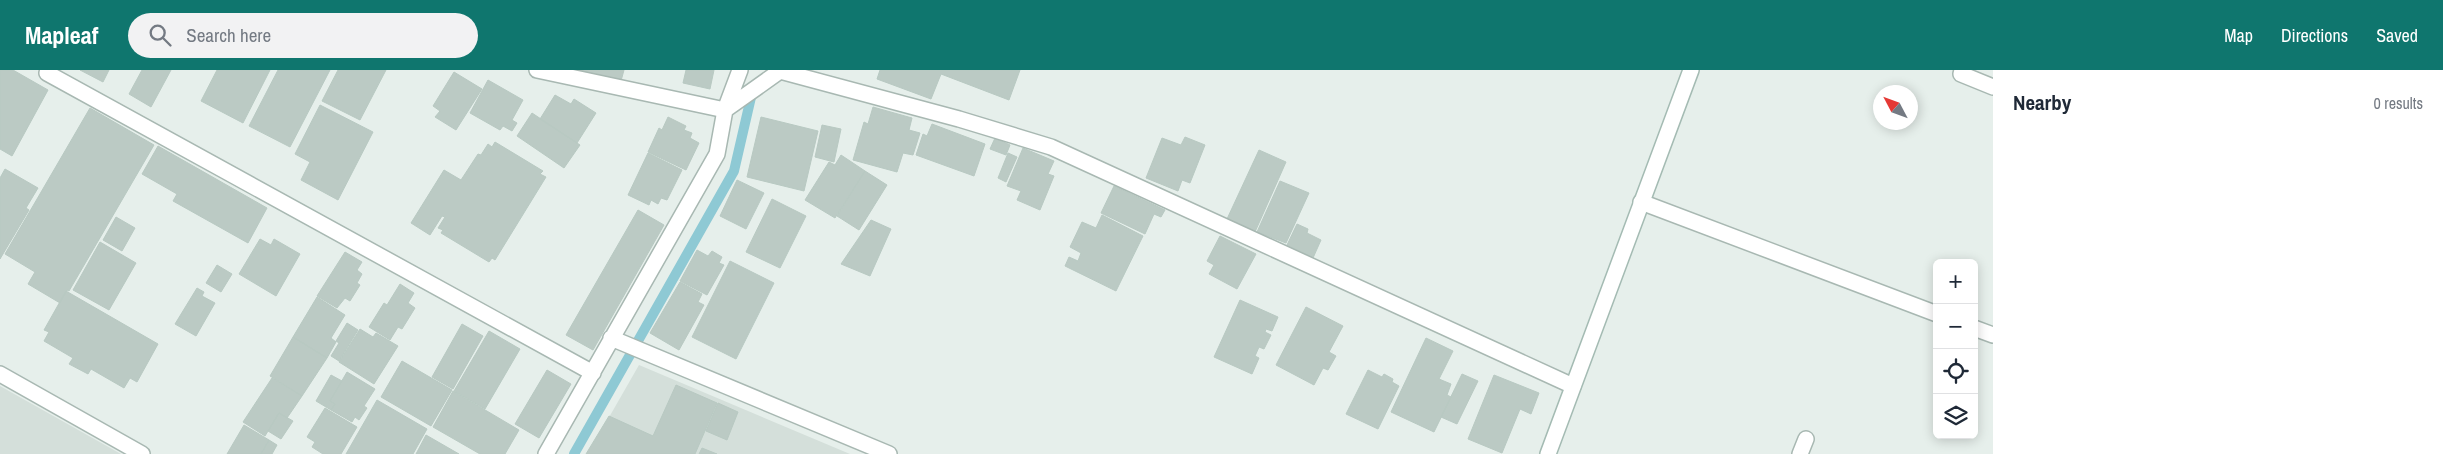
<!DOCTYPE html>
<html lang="en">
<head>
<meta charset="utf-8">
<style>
	:root { --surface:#fff; --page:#f2f2f3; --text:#1f2937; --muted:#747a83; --line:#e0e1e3; --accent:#0f766e }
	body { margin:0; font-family:"Archivo Narrow",sans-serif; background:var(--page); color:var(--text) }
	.controls { position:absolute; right:15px; bottom:15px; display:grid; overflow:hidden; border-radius:8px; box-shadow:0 2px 12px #0003 }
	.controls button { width:45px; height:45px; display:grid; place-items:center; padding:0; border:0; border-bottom:1px solid var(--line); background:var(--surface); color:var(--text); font:25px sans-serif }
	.compass { position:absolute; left:1873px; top:15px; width:45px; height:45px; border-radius:50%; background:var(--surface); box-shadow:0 2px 12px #0003; rotate:311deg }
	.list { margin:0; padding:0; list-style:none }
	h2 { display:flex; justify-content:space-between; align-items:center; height:65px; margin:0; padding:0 20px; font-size:21px }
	h2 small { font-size:16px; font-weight:400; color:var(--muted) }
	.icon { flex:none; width:28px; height:28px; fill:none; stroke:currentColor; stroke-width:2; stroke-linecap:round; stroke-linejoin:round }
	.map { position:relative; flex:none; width:1993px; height:384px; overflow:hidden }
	header { display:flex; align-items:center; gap:30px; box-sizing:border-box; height:70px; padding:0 25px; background:var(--accent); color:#fff }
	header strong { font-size:24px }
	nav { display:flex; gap:28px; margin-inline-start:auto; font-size:18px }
	.search { width:350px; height:45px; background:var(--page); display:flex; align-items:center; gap:12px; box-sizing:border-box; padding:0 18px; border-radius:28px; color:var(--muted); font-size:19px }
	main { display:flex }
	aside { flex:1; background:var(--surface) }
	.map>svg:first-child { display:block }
</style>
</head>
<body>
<header>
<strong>Mapleaf</strong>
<div class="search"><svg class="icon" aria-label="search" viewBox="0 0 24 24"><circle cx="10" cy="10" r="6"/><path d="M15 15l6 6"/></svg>Search here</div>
<nav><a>Map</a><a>Directions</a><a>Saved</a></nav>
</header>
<main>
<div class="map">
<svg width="1993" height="384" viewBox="0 0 1993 384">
	<rect width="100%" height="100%" fill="#e6efeb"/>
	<path fill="#d4dfda" d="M639 295 850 384H588Z
		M0 316 121 384H0Z"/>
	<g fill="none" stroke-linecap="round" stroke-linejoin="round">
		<path stroke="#8ec9d4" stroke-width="10" d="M574 384 734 101 752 23"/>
	</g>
	<path fill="#bbcac4" stroke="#b8c9c2" d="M0 0H13L48 20 12 86 0 79Z
		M80 0H109L103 12Z
		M142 0H171L151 37 129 24Z
		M217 0H270L243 53 201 31Z
		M278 0H330L290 77 249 56Z
		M338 0H386L360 50 322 31Z
		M578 0H624L621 11Z
		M686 0H714L710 19 683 13Z
		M880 0H1020L1009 30 941 4 931 29 877 9Z
		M454 2 482 19 456 60 435 47 440 41 433 36Z
		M488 10 523 30 512 50 517 53 512 61 503 56 500 60 470 43Z
		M555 25 571 34 574 29 596 43 577 73 540 49Z
		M320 35 373 62 338 130 301 110 310 92 295 84Z
		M873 37 912 48 909 60 920 63 913 85 903 83 897 102 853 90 864 52 868 54Z
		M90 38 154 75 69 221 67 220 60 233 28 214 35 202 5 184Z
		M532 43 580 75 564 98 517 66Z
		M668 47 686 56 684 60 692 63 690 68 699 73 686 100 648 82 659 58 662 60Z
		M761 47 818 61 804 121 747 107Z
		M932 54 985 74 974 106 916 85 923 64 927 66Z
		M822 55 841 59 834 92 815 87Z
		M1185 67 1205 75 1190 113 1182 110 1178 121 1146 108 1162 68 1181 75Z
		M995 68 1010 75 1006 85 990 79Z
		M495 72 543 101 540 104 546 107 495 190 492 188 489 192 441 163 443 160 438 158 445 147 442 146 430 165 411 153 444 100 461 110 478 84 481 85 488 74 492 77Z
		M158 76 267 138 248 173 173 131 177 124 142 104Z
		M1023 78 1054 91 1048 104 1054 106 1040 140 1017 130 1021 121 1007 116Z
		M1259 80 1286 92 1255 162 1227 149Z
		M648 83 682 100 667 130 661 128 658 134 651 130 649 135 628 125Z
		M1008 83 1017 87 1006 112 998 108Z
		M841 85 865 101 835 148 805 130 829 92 835 95Z
		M5 99 38 118 26 138 29 140 0 189V108Z
		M865 101 887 115 859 160 837 146Z
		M737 110 764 123 746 159 720 146Z
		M1280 111 1309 123 1286 173 1257 162Z
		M1114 116 1165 140 1161 147 1154 144 1145 164 1101 143Z
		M772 129 806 146 780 198 746 182Z
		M638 140 664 155 593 280 566 265Z
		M1102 145 1143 166 1116 221 1065 196 1069 187 1078 191 1081 183 1070 177 1082 152 1096 158Z
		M116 147 135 158 122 181 103 170Z
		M871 150 891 159 870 206 841 194Z
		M1297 154 1308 159 1307 163 1321 170 1313 188 1287 175Z
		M1220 166 1256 184 1237 219 1209 204 1214 195 1207 191Z
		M260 169 271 175 274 169 300 184 276 226 239 204Z
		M100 172 136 193 109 240 73 220Z
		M697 180 708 186 712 181 722 187 719 193 724 195 707 225 680 211Z
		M345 182 362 192 357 200 362 204 357 213 360 215 350 231 345 228 337 238 317 226Z
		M730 191 774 213 736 289 692 267Z
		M217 195 232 204 221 222 206 213Z
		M680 212 702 224 698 232 704 235 679 280 650 263Z
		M400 214 414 223 408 233 415 238 402 259 398 257 390 270 369 257 384 233 387 235Z
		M197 218 204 222 202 226 215 233 196 266 175 254Z
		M66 221 158 274 137 312 130 308 124 318 91 299 88 304 69 294 73 288 44 271 49 262 44 260Z
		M317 227 345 245 331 268 336 272 327 288 293 267Z
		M1240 230 1278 247 1272 261 1266 259 1265 262 1271 265 1264 279 1259 277 1255 286 1259 288 1252 304 1214 287Z
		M1306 237 1343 256 1329 282 1336 286 1328 300 1323 298 1314 315 1276 295Z
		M347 253 358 260 339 291 331 286 339 273 336 271Z
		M462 254 483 266 453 319 432 307Z
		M360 259 373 267 376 263 398 276 374 314 339 292Z
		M489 261 520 279 485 339 454 321Z
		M293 267 327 288 302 326 270 306Z
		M1426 268 1453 281 1439 309 1451 314 1447 325 1451 327 1434 362 1391 342Z
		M402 291 452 320 431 356 381 327Z
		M547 300 571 314 539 368 515 354Z
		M1368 300 1382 307 1384 304 1393 309 1392 312 1399 316 1378 359 1346 344Z
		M347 302 375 319 364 336 367 338 359 350 355 347 352 352 331 340 335 334 330 331Z
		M1462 304 1478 311 1457 354 1441 347Z
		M331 305 342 311 330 331 335 334 331 340 316 331Z
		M1494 305 1539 323 1531 344 1520 339 1502 383 1468 369Z
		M272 308 302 326 287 348 279 343 265 366 243 352Z
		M676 315 717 333 695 384H586L609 346 653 366Z
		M453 321 519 360 505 384H480L433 357Z
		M377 330 427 359 413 384H346Z
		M718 333 738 342 727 370 706 361Z
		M325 338 357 357 341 384H323L312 377 315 372 307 367Z
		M279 343 293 351 281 369 268 361Z
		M244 355 269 370 261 384H227Z
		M426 365 459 384H416Z
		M269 370 277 375 272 384H261Z
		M702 378 717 384H699Z"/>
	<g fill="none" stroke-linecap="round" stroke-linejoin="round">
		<g stroke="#a8b8b2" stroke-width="18">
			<path id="street" d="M48 0 47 3 593 303
				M537 0 725 40 780 1 959 49 1051 77 1573 316
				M1962 0 1961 4 1993 17
				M1641 132 1937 244
				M1974 258 1993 265
				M611 268 889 384
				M0 304 142 384
				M546 384 717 84 725 40 740 0
				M1800 384 1806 369"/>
		</g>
		<g stroke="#a4bbb3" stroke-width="18">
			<path id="secondary" d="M1548 384 1691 0"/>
		</g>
		<use href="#street" stroke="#fff" stroke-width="15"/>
		<use href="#secondary" stroke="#fff" stroke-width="15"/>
	</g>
</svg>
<div class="controls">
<button>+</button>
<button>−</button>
<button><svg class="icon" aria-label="locate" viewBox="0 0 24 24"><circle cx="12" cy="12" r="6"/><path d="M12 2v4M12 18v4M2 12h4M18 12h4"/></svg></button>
<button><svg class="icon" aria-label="layers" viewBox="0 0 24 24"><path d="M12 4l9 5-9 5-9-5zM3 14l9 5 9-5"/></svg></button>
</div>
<svg class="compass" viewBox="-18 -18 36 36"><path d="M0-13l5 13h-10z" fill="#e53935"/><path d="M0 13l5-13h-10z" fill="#747a83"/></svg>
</div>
<aside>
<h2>Nearby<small>0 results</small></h2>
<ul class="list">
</ul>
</aside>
</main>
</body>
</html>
